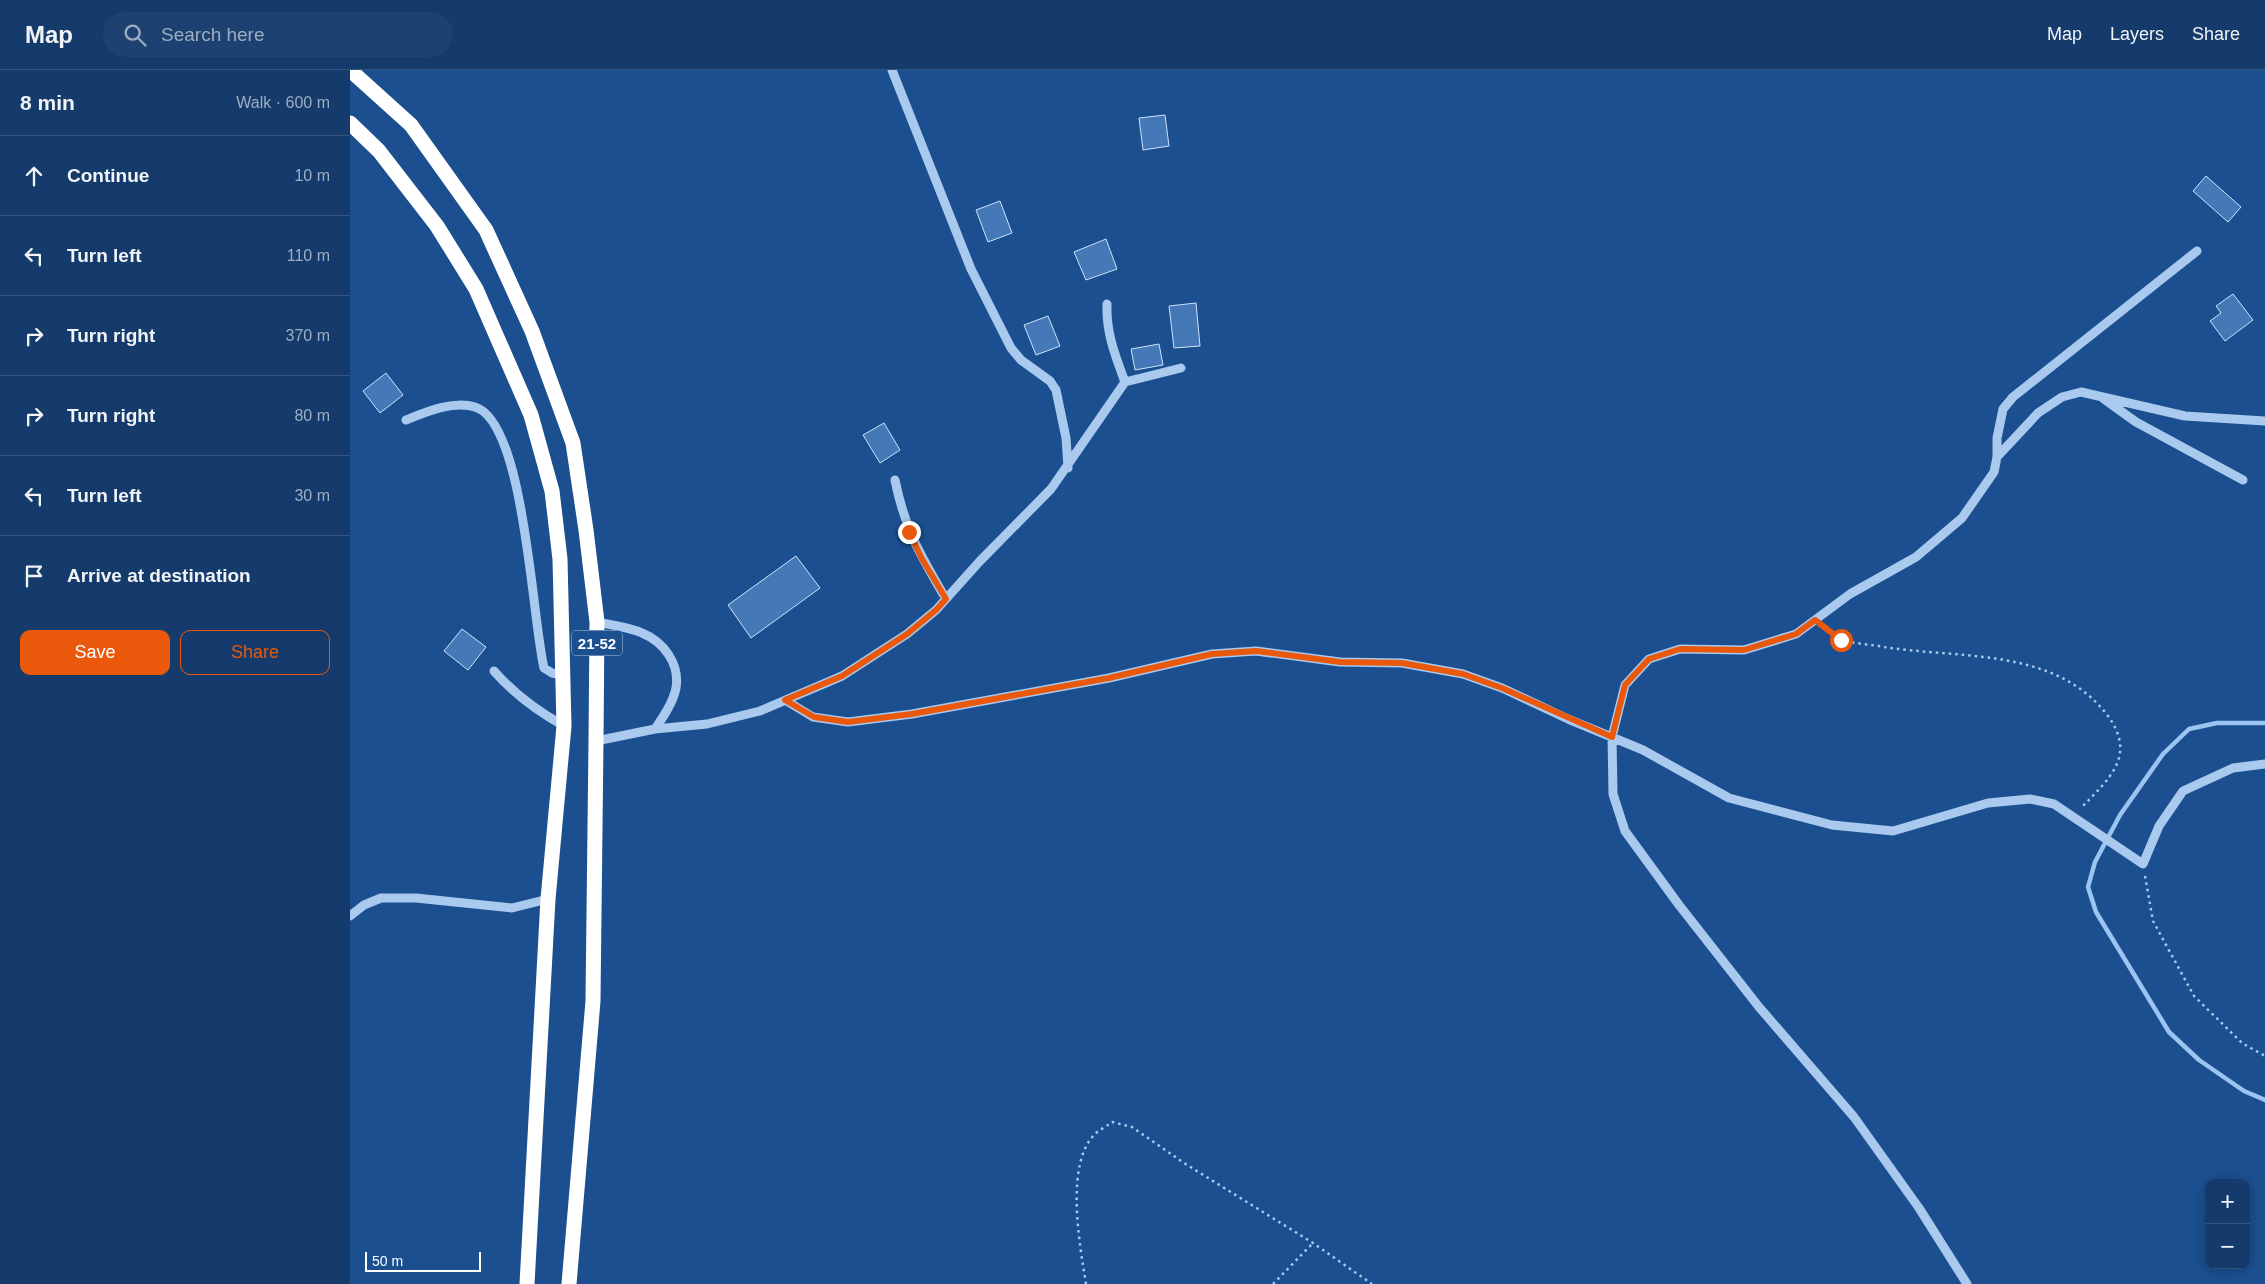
<!DOCTYPE html>
<html lang="en">
<head>
<meta charset="utf-8">
<style>
	:root { --surface:#143b6b; --page:#1d4271; --text:#f1f3f6; --muted:#9dadc1; --line:#33557e; --accent:#ea580c }
	body { margin:0; font-family:Helvetica,sans-serif; background:var(--page); color:var(--text) }
	.controls { position:absolute; right:15px; bottom:15px; display:grid; overflow:hidden; border-radius:10px; box-shadow:0 2px 12px #0003 }
	.controls button { width:45px; height:45px; display:grid; place-items:center; padding:0; border:0; border-bottom:1px solid var(--line); background:var(--surface); color:var(--text); font:25px sans-serif }
	.scale { position:absolute; left:15px; bottom:12px; width:116px; box-sizing:border-box; padding-left:5px; border:2px solid #fff; border-top:0; font-size:14px; line-height:18px; white-space:nowrap; color:#fff; -webkit-text-stroke:4px #1b4f8f; paint-order:stroke }
	.stop { position:absolute; width:15px; height:15px; margin:-11px; border:4px solid #ea580c; border-radius:50%; background:#fff }
	.stop.end { background:#ea580c; border-color:#fff; box-shadow:0 1px 5px #0008 }
	.list { margin:0; padding:0; list-style:none }
	h2 { display:flex; justify-content:space-between; align-items:center; height:65px; margin:0; padding:0 20px; font-size:21px }
	h2 small { font-size:16px; font-weight:400; color:var(--muted) }
	.list li { display:grid; grid-template-columns:32px 1fr auto; gap:15px; align-items:center; box-sizing:border-box; height:80px; padding:0 20px; border-top:1px solid var(--line) }
	.list b { display:block; font-size:19px; white-space:nowrap }
	.list em { font-size:16px; font-style:normal; color:var(--muted) }
	.actions { display:flex; gap:10px; padding:15px 20px }
	.actions a { flex:1; padding:11px 0; border:1px solid var(--accent); border-radius:10px; text-align:center; font-size:18px; color:var(--accent) }
	.actions .main { background:var(--accent); color:#fff }
	.icon { flex:none; width:28px; height:28px; fill:none; stroke:currentColor; stroke-width:2; stroke-linecap:round; stroke-linejoin:round }
	.map { position:relative; flex:none; width:1915px; height:1214px; overflow:hidden }
	header { display:flex; align-items:center; gap:30px; box-sizing:border-box; height:70px; padding:0 25px; background:var(--surface); border-bottom:1px solid var(--line) }
	header strong { font-size:24px }
	nav { display:flex; gap:28px; margin-inline-start:auto; font-size:18px }
	.search { width:350px; height:45px; background:var(--page); display:flex; align-items:center; gap:12px; box-sizing:border-box; padding:0 18px; border-radius:28px; color:var(--muted); font-size:19px }
	main { display:flex }
	aside { flex:1; background:var(--surface) }
	.map>svg:first-child { display:block }
</style>
</head>
<body>
<header>
<strong>Map</strong>
<div class="search"><svg class="icon" aria-label="search" viewBox="0 0 24 24"><circle cx="10" cy="10" r="6"/><path d="M15 15l6 6"/></svg>Search here</div>
<nav><a>Map</a><a>Layers</a><a>Share</a></nav>
</header>
<main>
<aside>
<h2>8 min<small>Walk · 600 m</small></h2>
<ul class="list">
<li><svg class="icon" aria-label="ahead" viewBox="0 0 24 24"><path d="M12 20V5M6 11l6-6 6 6"/></svg><div><b>Continue</b></div><em>10 m</em></li>
<li><svg class="icon" aria-label="left" viewBox="0 0 24 24"><path d="M17 20v-9H6M10 6l-5 5 5 5"/></svg><div><b>Turn left</b></div><em>110 m</em></li>
<li><svg class="icon" aria-label="right" viewBox="0 0 24 24"><path d="M7 20v-9h11M14 6l5 5-5 5"/></svg><div><b>Turn right</b></div><em>370 m</em></li>
<li><svg class="icon" aria-label="right" viewBox="0 0 24 24"><path d="M7 20v-9h11M14 6l5 5-5 5"/></svg><div><b>Turn right</b></div><em>80 m</em></li>
<li><svg class="icon" aria-label="left" viewBox="0 0 24 24"><path d="M17 20v-9H6M10 6l-5 5 5 5"/></svg><div><b>Turn left</b></div><em>30 m</em></li>
<li><svg class="icon" aria-label="arrive" viewBox="0 0 24 24"><path d="M6 21V4h12l-3 4 3 4H6"/></svg><div><b>Arrive at destination</b></div></li>
</ul>
<div class="actions"><a class="main">Save</a><a>Share</a></div>
</aside>
<div class="map">
<svg width="1915" height="1214" viewBox="0 0 1915 1214">
	<rect width="100%" height="100%" fill="#1b4f8f"/>
	<g fill="none" stroke-linecap="round" stroke-linejoin="round">
		<path stroke="#9cc4f0" stroke-width="4.5" d="M1915 653H1867L1839 659 1813 684 1770 745 1745 792 1738 817 1746 842 1819 962 1849 990 1894 1021 1915 1030"/>
	</g>
	<path fill="#4478b7" stroke="#cfe3fa" d="M815 45 819 76 793 80 789 48Z
		M1856 106 1891 137 1878 152 1843 121Z
		M650 131 662 163 638 172 626 140Z
		M756 169 767 199 736 210 724 182Z
		M1883 224 1903 250 1875 271 1860 251 1871 243 1866 236Z
		M846 233 850 276 824 278 819 236Z
		M698 246 710 276 686 285 674 255Z
		M809 274 813 295 785 300 781 279Z
		M36 303 53 325 30 343 13 321Z
		M534 353 550 380 530 393 513 365Z
		M446 486 470 518 401 568 378 535Z
		M112 559 136 577 118 600 94 581Z"/>
	<g fill="none" stroke-linecap="round" stroke-linejoin="round">
		<path stroke="#a9c9ee" stroke-width="2.5" stroke-dasharray="2.5 4" stroke-linecap="butt" d="M1474 557C1479 561 1486 568 1492 570 1505 574 1520 574 1534 577 1610 589 1706 577 1758 646 1787 686 1759 709 1731 738
			M1795 806 1803 851 1844 926 1892 973 1915 986
			M736 1214C730 1176 714 1092 746 1063 751 1059 757 1056 762 1052L782 1057 834 1093 963 1173 1022 1214
			M923 1214 963 1173"/>
		<path stroke="#a9c9ee" stroke-width="9" d="M542 0 621 199 661 278 671 290 700 311 706 320 716 368 718 398
			M757 234C756 263 765 285 775 312
			M1754 329 1786 352 1893 410
			M56 350C76 342 104 330 125 337 175 352 182 550 194 598L202 603 213 605
			M1647 387 1688 343 1712 327 1731 322 1835 346 1915 351
			M545 410C555 460 571 486 596 529
			M247 552C261 555 279 557 292 563 314 572 330 594 326 618 323 633 313 647 305 659
			M144 601C164 624 187 641 214 656
			M435 630 463 647 498 652 562 644 759 608 862 584 906 581 990 592 1052 593 1113 604 1152 618 1218 649 1293 680 1379 728 1482 755 1543 761 1638 733 1680 729 1704 734 1793 794 1809 756 1833 721 1883 698 1915 694
			M246 671 305 659 357 654 410 641 492 606 557 564 586 540 630 491 701 419 775 312 831 298
			M0 846 14 835 31 828H66L162 838 198 829
			M1617 1214 1569 1138 1504 1047 1409 937 1329 835 1275 761 1263 724 1262 667 1275 615 1299 589 1330 579 1394 580 1446 564 1500 524 1566 487 1612 448 1644 402 1647 387V368L1653 339 1663 327 1847 181"/>
		<path stroke="#fff" stroke-width="15" d="M0 0 61 55 136 160 182 261 223 373 236 460 247 552 246 671 243 931 219 1214
			M0 53 29 81 87 156 126 219 181 345 202 421 210 489 214 656 198 829 177 1214"/>
	</g>
	<g fill="none" stroke-linecap="round" stroke-linejoin="round">
		<path stroke="#ea580c" stroke-width="6" d="M559 462 572 489 596 529 586 540 557 564 492 606 435 630 464 647 498 652 562 644 759 608 862 584 906 581 990 592 1052 593 1113 604 1152 618 1262 667 1275 615 1299 589 1330 579 1394 580 1446 564 1465 550 1491 570"/>
	</g>
	<g text-anchor="middle" dominant-baseline="central" stroke-width="4" stroke-linejoin="round" paint-order="stroke">
		<rect fill="#1b4f8f" stroke="#bbcadd" stroke-width="1" x="222" y="560.5" width="50" height="25" rx="4"/>
		<g font-size="15" font-weight="bold" fill="#fff">
			<text x="247" y="573">21-52</text>
		</g>
	</g>
</svg>
<div class="controls">
<button>+</button>
<button>−</button>
</div>
<div class="scale">50 m</div>
<div class="stop" style="left:1491px;top:570px"></div>
<div class="stop end" style="left:559px;top:462px"></div>
</div>
</main>
</body>
</html>
